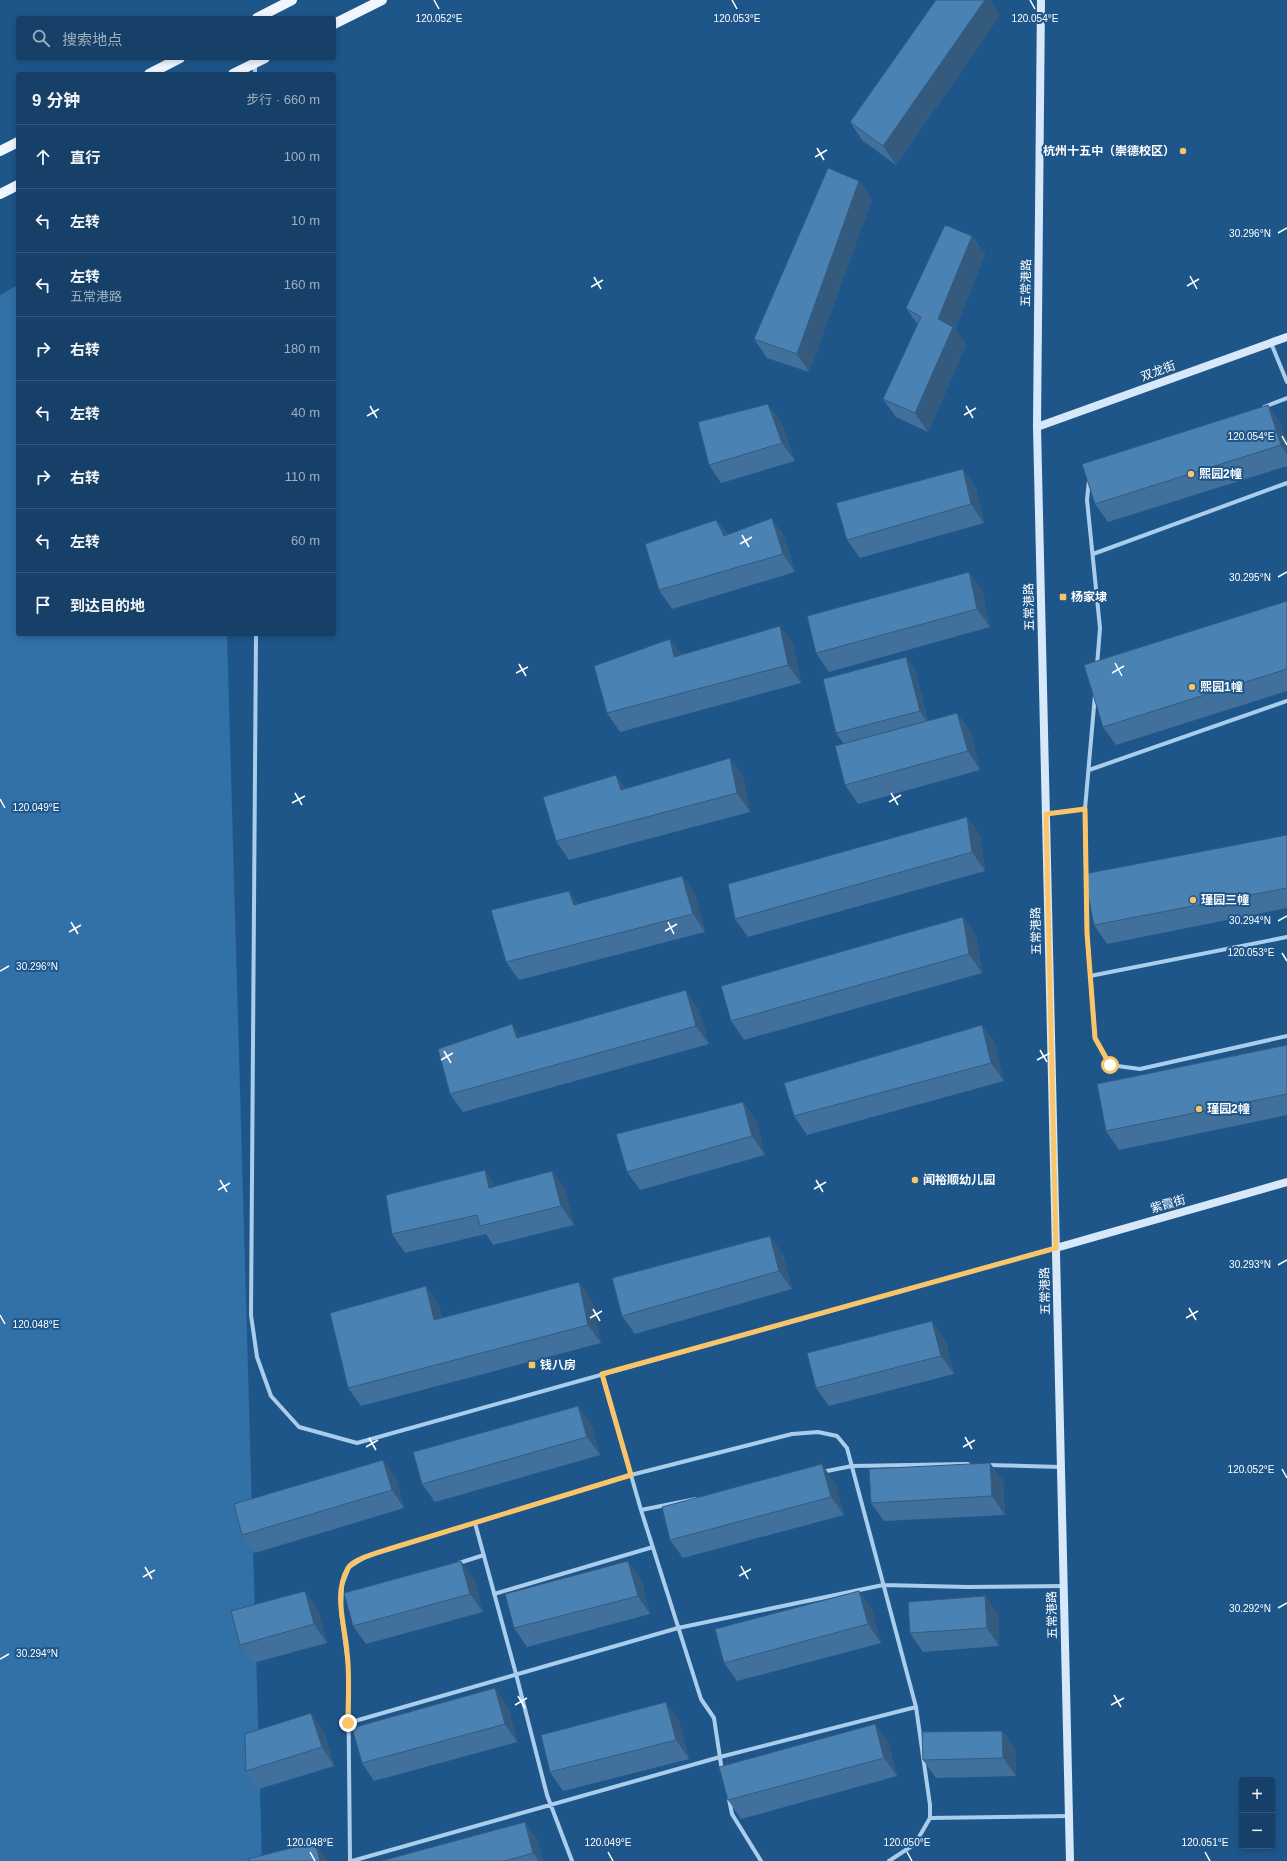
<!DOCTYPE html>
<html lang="zh">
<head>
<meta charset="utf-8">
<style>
	:root { --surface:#164068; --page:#234b71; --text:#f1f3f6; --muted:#9eafc0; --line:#35597c }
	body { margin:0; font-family:Helvetica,"Noto Sans SC",sans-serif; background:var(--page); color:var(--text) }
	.controls { position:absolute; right:12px; bottom:12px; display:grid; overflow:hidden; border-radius:4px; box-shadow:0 2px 6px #0003 }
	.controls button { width:36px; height:36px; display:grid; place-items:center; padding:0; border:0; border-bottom:1px solid var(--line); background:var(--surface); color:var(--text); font:20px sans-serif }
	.stop { position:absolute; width:12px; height:12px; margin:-9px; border:3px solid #fac569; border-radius:50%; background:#fff }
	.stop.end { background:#fac569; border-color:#fff; box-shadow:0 1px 4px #0008 }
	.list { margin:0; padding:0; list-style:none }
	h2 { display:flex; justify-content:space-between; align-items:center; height:52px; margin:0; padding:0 16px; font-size:17px }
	h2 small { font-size:13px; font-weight:400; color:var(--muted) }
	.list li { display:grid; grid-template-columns:26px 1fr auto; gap:12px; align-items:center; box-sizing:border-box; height:64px; padding:0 16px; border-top:1px solid var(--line) }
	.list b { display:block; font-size:15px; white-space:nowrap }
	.list p { margin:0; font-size:13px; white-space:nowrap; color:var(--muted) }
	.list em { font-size:13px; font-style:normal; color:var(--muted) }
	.icon { flex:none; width:22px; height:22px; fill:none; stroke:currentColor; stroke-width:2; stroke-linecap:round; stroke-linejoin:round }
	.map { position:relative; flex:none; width:1287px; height:1861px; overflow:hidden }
	.search { position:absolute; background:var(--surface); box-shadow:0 2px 6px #0003; left:16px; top:16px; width:320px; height:44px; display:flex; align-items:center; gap:10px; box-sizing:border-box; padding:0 14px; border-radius:4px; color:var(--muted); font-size:15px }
	.panel { position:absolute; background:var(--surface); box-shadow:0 2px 6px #0003; left:16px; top:72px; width:320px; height:564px; border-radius:4px }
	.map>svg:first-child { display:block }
</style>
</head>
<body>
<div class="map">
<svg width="1287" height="1861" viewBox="0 0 1287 1861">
	<rect width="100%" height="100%" fill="#1e568a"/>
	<path fill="#3270a8" d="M18 285V634H227L262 1861H0V295Z"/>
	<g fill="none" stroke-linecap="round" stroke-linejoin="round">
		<path stroke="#aacdec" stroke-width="4" d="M255 63V74
			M1271 343 1287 382
			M1264 407 1287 398
			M1089 480 1087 500 1100 628 1097 666
			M1093 554 1287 483
			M256 634 251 1315 257 1357 271 1396 299 1427 357 1443 1055 1248
			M1095 695 1085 809 1087 933 1095 1038 1110 1065 1140 1069 1287 1036
			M1089 770 1287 701
			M1046 814 1085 809
			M1090 976 1287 937
			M602 1374 641 1510 701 1699 714 1718 722 1771
			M987 1465 1061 1467
			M822 1472 852 1466 968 1464
			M641 1510 696 1499
			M475 1523 516 1674 547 1795 572 1861
			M459 1563 484 1555
			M494 1594 653 1547
			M348 1723 678 1628 883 1585 968 1587 1064 1586
			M729 1799 732 1814 761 1861
			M930 1818 1069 1816
			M350 1861 348 1664 341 1612 342 1585 349 1567 365 1557 389 1549 631 1475 792 1434 818 1432 837 1436 847 1448 916 1707 930 1805V1818L915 1844 889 1861
			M352 1861 720 1757 916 1707"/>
		<path stroke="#d6e8f9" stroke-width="8" d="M1041 0 1037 427 1070 1861
			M1037 427 1287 337
			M1056 1248 1287 1182"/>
		<path stroke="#eff6ff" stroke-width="10" d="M257 18 292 0
			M334 24 382 0
			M149 74 180 58
			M233 74 265 58
			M0 151 18 142
			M0 194 18 185"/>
	</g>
	<path fill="#40709b" d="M1000 15 896 165 862 140 850 122Z
		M872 199 809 372 767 358 754 339Z
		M972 236 985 254 955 329 966 345 928 432 896 417 883 399 918 325 906 308Z
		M1268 405 1281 424 1287 443V466L1108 522 1095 504Z
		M781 422 795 461 721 483 709 465Z
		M963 469 976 488 984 523 860 558 847 540Z
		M716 520 727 534 784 536 795 572 672 609 659 590Z
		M969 572 982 590 990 627 829 672 816 653Z
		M1287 601V691L1116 745 1103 727Z
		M670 639 681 654 793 644 801 683 620 732 607 713Z
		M906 657 915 670 928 721 957 713 970 731 980 770 858 804 845 785 844 744 836 733Z
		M730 758 743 776 750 812 569 860 556 841 616 775 625 789Z
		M967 817 980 835 985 871 748 937 735 919Z
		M1287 835V908L1107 944 1094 925Z
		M682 876 695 894 705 932 519 980 506 962 569 891 578 904Z
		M963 917 976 936 982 973 744 1040 731 1021Z
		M698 1008 709 1044 463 1112 450 1094 521 1037Z
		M982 1025 995 1044 1004 1081 807 1135 794 1116Z
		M1287 1045V1115L1119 1150 1106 1131Z
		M743 1102 756 1120 765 1155 640 1190 627 1172Z
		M485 1170 495 1186 552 1171 565 1189 574 1225 493 1245 486 1234 405 1253 392 1234Z
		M783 1254 792 1289 635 1334 622 1316Z
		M579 1282 592 1301 601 1343 361 1406 348 1388 426 1286 438 1304 442 1318Z
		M945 1339 954 1374 829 1406 816 1388Z
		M578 1406 591 1424 600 1455 435 1502 422 1484Z
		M383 1460 396 1478 404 1508 255 1553 242 1535Z
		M990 1463 1003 1481 1005 1515 884 1521 871 1503Z
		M835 1483 844 1515 683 1558 670 1540Z
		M628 1561 641 1579 650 1614 527 1647 514 1628Z
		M474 1579 483 1612 366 1644 353 1626Z
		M859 1591 872 1609 881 1643 737 1681 724 1663Z
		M985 1596 998 1615 999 1646 923 1652 910 1633Z
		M318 1609 327 1643 253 1663 240 1645Z
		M508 1707 517 1742 374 1781 362 1763Z
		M679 1721 689 1759 563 1791 550 1772Z
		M875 1724 888 1743 897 1776 741 1819 728 1800Z
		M1002 1731 1015 1749 1016 1776 936 1778 923 1760Z
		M324 1732 334 1766 259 1789 246 1771Z
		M525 1822 537 1840 543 1861H381Z"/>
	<path fill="#345b7e" d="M985 0H990L1000 15 896 165 883 146Z
		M859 181 872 199 809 372 797 354Z
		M972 236 985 254 955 329 966 345 928 432 915 413 938 319Z
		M768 404 781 422 795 461 782 443Z
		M1268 405 1281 424 1287 443V455L1281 445Z
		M963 469 976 488 984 523 971 504Z
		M772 518 784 536 795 572 783 554Z
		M716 520 729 538 724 536Z
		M969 572 982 590 990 627 977 609Z
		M780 626 793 644 801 683 788 665Z
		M670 639 683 657H674Z
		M906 657 915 670 928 723 920 711Z
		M957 713 970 731 980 770 968 751Z
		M730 758 743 776 750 812 737 793Z
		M616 775 629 793 621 790Z
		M967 817 980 835 985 871 972 852Z
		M682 876 695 894 705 932 693 914Z
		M569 891 582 909 574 905Z
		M963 917 976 936 982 973 969 954Z
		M686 990 698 1008 709 1044 696 1026Z
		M512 1024 525 1042 517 1038Z
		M982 1025 995 1044 1004 1081 991 1063Z
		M743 1102 756 1120 765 1155 752 1136Z
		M485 1170 497 1189 489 1188Z
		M552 1171 565 1189 574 1225 561 1206Z
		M770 1236 783 1254 792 1289 779 1271Z
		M579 1282 592 1301 601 1343 588 1325Z
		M426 1286 438 1304 447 1339 434 1320Z
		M932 1321 945 1339 954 1374 941 1356Z
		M578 1406 591 1424 600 1455 587 1437Z
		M383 1460 396 1478 404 1508 392 1490Z
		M990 1463 1003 1481 1005 1515 992 1496Z
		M822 1464 835 1483 844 1515 831 1497Z
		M461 1561 474 1579 483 1612 470 1594Z
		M628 1561 641 1579 650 1614 638 1596Z
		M305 1591 318 1609 327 1643 314 1624Z
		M859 1591 872 1609 881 1643 868 1624Z
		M985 1596 998 1615 999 1646 987 1628Z
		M495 1688 508 1707 517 1742 505 1724Z
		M666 1702 679 1721 689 1759 676 1740Z
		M311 1713 324 1732 334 1766 322 1747Z
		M875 1724 888 1743 897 1776 884 1758Z
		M1002 1731 1015 1749 1016 1776 1003 1758Z
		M525 1822 537 1840 543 1861H539L533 1853Z
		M315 1842 327 1860 328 1861H320Z"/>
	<path fill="#4b82b4" stroke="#345b7e" d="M936 0H985L883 146 850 122Z
		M828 168 859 181 797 354 754 339Z
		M945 225 972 236 938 319 953 327 915 413 883 399 921 317 906 308Z
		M768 404 782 443 709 465 698 422Z
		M1268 405 1281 445 1095 504 1082 464Z
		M963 469 971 504 847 540 836 503Z
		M772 518 783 554 659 590 645 544 716 520 724 536Z
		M969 572 977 609 816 653 807 616Z
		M1287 601V669L1103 727 1084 665Z
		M780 626 788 665 607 713 594 666 670 639 674 657Z
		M906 657 920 711 836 733 823 679Z
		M957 713 968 751 845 785 835 746Z
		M730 758 737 793 556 841 543 797 616 775 621 790Z
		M967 817 972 852 735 919 728 884Z
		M1287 835V888L1094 925 1084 874Z
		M682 876 693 914 506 962 491 910 569 891 574 905Z
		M963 917 969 954 731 1021 721 986Z
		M686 990 696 1026 450 1094 438 1049 512 1024 517 1038Z
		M982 1025 991 1063 794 1116 784 1083Z
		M1287 1045V1094L1106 1131 1097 1084Z
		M743 1102 752 1136 627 1172 616 1134Z
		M485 1170 489 1188 552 1171 561 1206 480 1226 477 1215 392 1234 386 1195Z
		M770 1236 779 1271 622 1316 612 1278Z
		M579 1282 588 1325 348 1388 330 1313 426 1286 434 1320Z
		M932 1321 941 1356 816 1388 807 1353Z
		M578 1406 587 1437 422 1484 413 1452Z
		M383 1460 392 1490 242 1535 234 1504Z
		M990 1463 992 1496 871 1503 869 1469Z
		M822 1464 831 1497 670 1540 662 1507Z
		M461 1561 470 1594 353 1626 344 1593Z
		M628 1561 638 1596 514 1628 505 1594Z
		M305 1591 314 1624 240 1645 231 1611Z
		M859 1591 868 1624 724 1663 715 1629Z
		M985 1596 987 1628 910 1633 908 1602Z
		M495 1688 505 1724 362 1763 352 1728Z
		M666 1702 676 1740 550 1772 541 1735Z
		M311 1713 322 1747 246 1771 245 1734Z
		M875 1724 884 1758 728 1800 719 1767Z
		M1002 1731 1003 1758 923 1760 922 1732Z
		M525 1822 533 1853 505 1861H381Z
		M315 1842 320 1861H249L248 1859Z"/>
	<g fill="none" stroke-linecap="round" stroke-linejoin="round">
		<path stroke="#fac569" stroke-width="5" d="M348 1723C348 1700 350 1676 347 1652 345 1625 333 1594 348 1568 353 1559 379 1552 389 1549L631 1475 602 1374 1056 1248 1046 814 1085 809 1087 933 1095 1038 1110 1065"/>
	</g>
	<path fill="none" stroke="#fff" stroke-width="1.5" d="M434 0 439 9M732 0 737 9M1030 0 1035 9M817 148 824 160M815 157 827 150M1278 233 1287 228M1190 276 1197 289M594 277 601 289M1187 286 1199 279M591 287 603 280M370 406 377 418M966 406 973 418M964 415 976 408M367 416 379 409M1282 436 1287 445M742 535 749 547M740 544 752 537M1278 577 1287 572M1115 663 1122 676M519 664 526 676M516 673 528 667M1112 673 1124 666M295 793 302 805M891 793 898 805M0 799 5 808M889 802 901 795M292 803 305 796M1278 921 1287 916M71 922 78 934M668 922 674 934M665 931 677 924M69 932 81 925M1282 953 1287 961M0 971 9 966M1040 1050 1047 1062M444 1051 451 1063M441 1060 453 1053M1037 1060 1050 1053M220 1180 227 1192M816 1180 823 1192M814 1189 826 1182M218 1190 230 1183M1278 1265 1287 1260M1189 1308 1196 1320M593 1309 600 1321M0 1315 5 1324M590 1318 602 1311M1186 1318 1198 1311M965 1437 972 1449M369 1438 376 1450M366 1447 378 1440M963 1447 975 1440M1282 1469 1287 1478M741 1566 748 1579M145 1567 152 1579M739 1576 751 1569M143 1577 155 1570M1278 1608 1287 1603M0 1659 9 1654M1114 1695 1121 1707M518 1696 525 1708M515 1705 527 1698M1111 1705 1124 1698M310 1852 315 1861M608 1852 613 1861M907 1852 912 1861M1205 1852 1210 1861"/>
	<g fill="#fac569" stroke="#1e568a" stroke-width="1.5">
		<circle cx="1183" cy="151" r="4"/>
		<circle cx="1191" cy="474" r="4"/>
		<rect x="1059" y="593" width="8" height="8" rx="2"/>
		<circle cx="1192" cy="687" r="4"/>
		<circle cx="1193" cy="900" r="4"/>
		<circle cx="1199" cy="1109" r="4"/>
		<circle cx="915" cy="1180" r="4"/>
		<rect x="528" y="1361" width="8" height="8" rx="2"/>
	</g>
	<g text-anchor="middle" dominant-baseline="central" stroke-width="4" stroke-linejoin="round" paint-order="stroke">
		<g font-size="12" font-weight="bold" fill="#fff" stroke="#1e568a" text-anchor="start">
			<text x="1175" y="151" text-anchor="end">杭州十五中（崇德校区）</text>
			<text x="1199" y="474">熙园2幢</text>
			<text x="1071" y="597">杨家埭</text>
			<text x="1200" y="687">熙园1幢</text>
			<text x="1201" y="900">瑾园三幢</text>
			<text x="1207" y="1109">瑾园2幢</text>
			<text x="923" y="1180">闻裕顺幼儿园</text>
			<text x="540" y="1365">钱八房</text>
		</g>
		<g font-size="12" fill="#fff" stroke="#1e568a">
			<text transform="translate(1026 283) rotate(-89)">五常港路</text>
			<text transform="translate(1158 371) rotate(-20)">双龙街</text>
			<text transform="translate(1029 607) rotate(-91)">五常港路</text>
			<text transform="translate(1036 931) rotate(-91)">五常港路</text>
			<text transform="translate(1168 1204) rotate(-16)">紫霞街</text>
			<text transform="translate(1045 1291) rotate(-91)">五常港路</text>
			<text transform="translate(1052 1615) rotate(-91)">五常港路</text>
		</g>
	</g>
	<g font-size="10" text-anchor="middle" fill="#fff" stroke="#1e568a" stroke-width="4" stroke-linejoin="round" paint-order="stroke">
		<text x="439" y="22">120.052°E</text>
		<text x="1035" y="22">120.054°E</text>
		<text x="737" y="22">120.053°E</text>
		<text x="1250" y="237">30.296°N</text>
		<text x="1251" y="440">120.054°E</text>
		<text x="1250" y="581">30.295°N</text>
		<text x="36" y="811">120.049°E</text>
		<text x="1250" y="924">30.294°N</text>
		<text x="1251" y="956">120.053°E</text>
		<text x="37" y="970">30.296°N</text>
		<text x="1250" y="1268">30.293°N</text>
		<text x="36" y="1328">120.048°E</text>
		<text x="1251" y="1473">120.052°E</text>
		<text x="1250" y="1612">30.292°N</text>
		<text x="37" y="1657">30.294°N</text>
		<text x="310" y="1846">120.048°E</text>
		<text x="608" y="1846">120.049°E</text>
		<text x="907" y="1846">120.050°E</text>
		<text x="1205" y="1846">120.051°E</text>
	</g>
</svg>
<div class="controls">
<button>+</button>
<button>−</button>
</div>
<div class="stop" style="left:1110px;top:1065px"></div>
<div class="stop end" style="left:348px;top:1723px"></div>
<div class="search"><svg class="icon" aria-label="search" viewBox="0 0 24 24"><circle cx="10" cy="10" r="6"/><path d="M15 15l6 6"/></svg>搜索地点</div>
<section class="panel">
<h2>9 分钟<small>步行 · 660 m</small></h2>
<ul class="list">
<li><svg class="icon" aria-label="ahead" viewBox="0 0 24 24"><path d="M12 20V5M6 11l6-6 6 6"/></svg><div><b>直行</b></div><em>100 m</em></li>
<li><svg class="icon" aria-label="left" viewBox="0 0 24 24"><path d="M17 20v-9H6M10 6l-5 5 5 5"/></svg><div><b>左转</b></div><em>10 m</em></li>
<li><svg class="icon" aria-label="left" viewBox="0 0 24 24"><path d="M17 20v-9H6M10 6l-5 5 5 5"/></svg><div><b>左转</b><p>五常港路</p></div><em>160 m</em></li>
<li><svg class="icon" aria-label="right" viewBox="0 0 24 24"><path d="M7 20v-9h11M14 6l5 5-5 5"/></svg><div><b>右转</b></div><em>180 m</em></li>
<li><svg class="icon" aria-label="left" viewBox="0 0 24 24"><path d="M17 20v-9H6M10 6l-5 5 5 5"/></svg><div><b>左转</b></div><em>40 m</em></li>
<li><svg class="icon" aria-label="right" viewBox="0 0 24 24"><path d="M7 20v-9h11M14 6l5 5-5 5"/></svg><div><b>右转</b></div><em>110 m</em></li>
<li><svg class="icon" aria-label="left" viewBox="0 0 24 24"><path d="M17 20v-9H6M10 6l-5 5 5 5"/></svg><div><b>左转</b></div><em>60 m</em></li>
<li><svg class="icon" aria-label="arrive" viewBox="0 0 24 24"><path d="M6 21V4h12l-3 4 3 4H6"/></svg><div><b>到达目的地</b></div></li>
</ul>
</section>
</div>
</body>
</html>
